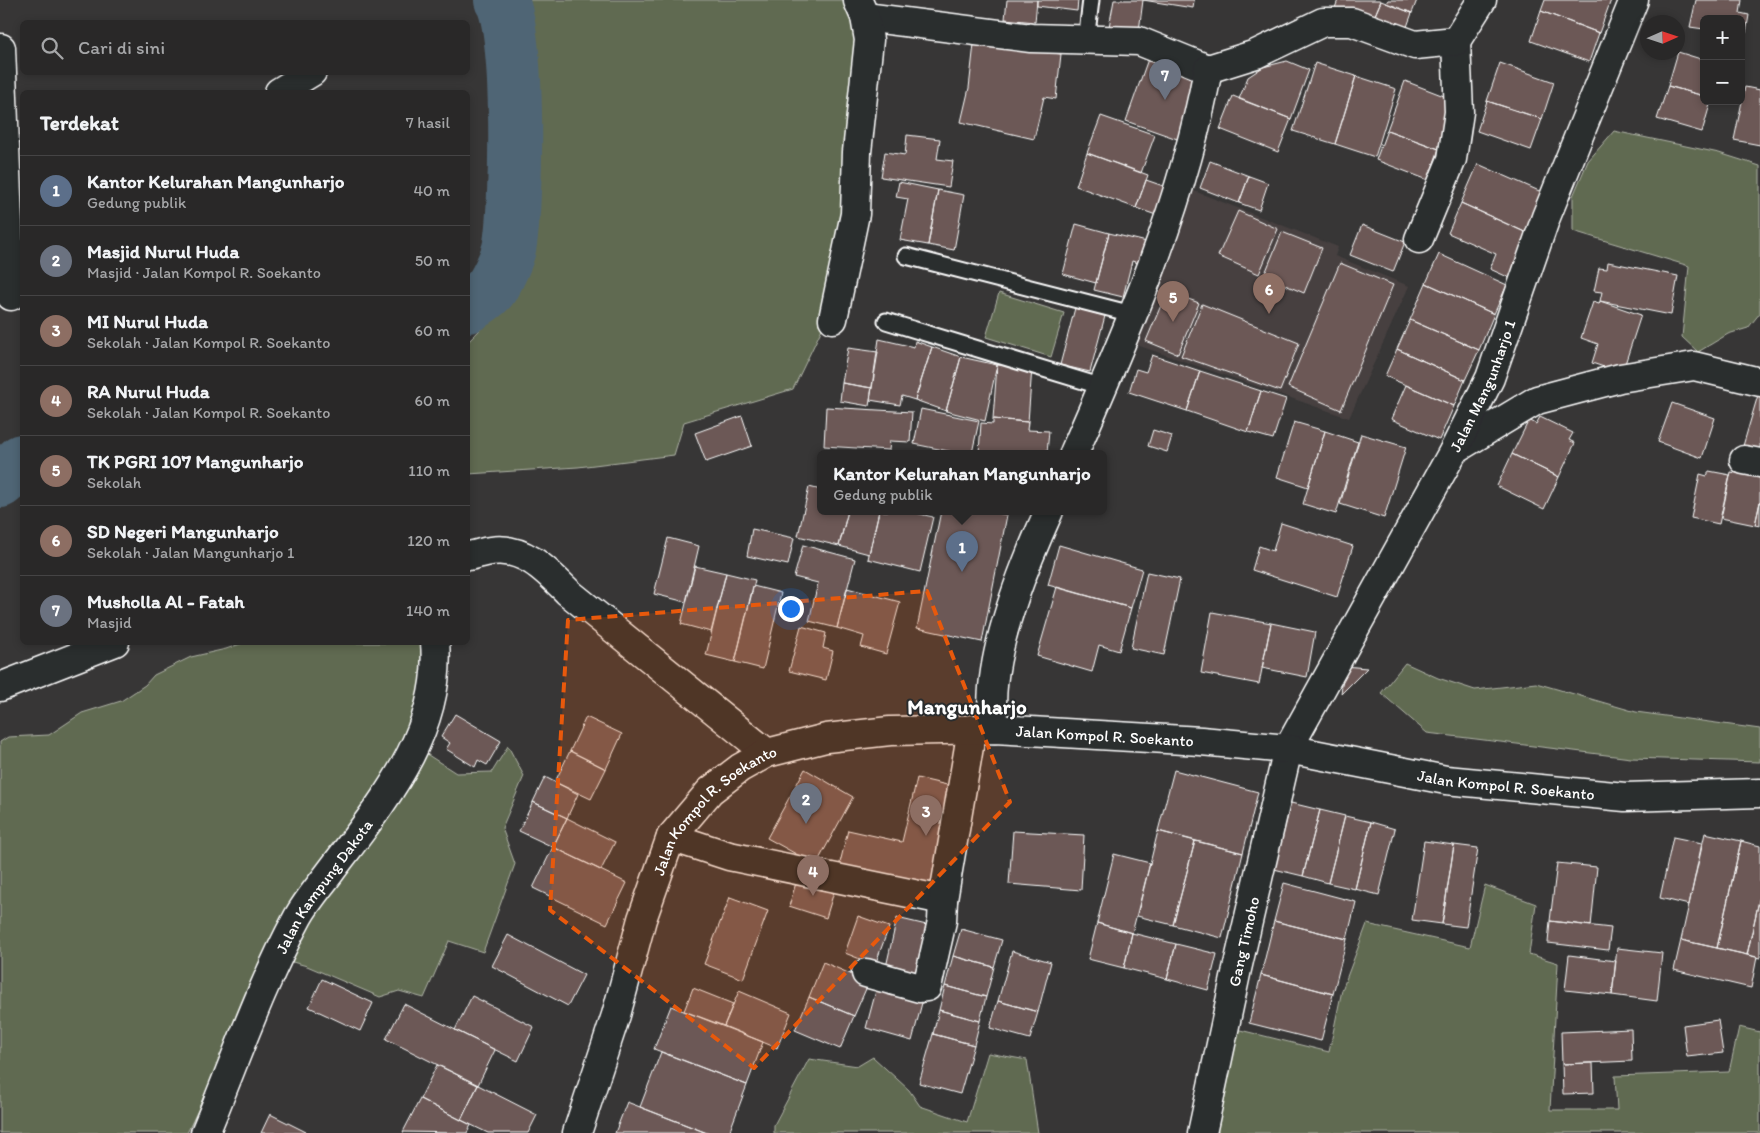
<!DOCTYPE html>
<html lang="id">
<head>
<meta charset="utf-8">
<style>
	:root { --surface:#292828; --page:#313030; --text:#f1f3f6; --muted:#a5a6a8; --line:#454445; --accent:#ff9aa2 }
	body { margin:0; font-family:Itim,sans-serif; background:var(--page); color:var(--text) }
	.controls { position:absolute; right:15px; top:15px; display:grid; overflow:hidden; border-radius:8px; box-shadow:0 2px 8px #0003 }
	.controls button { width:45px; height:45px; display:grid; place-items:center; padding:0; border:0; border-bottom:1px solid var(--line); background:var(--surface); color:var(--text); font:25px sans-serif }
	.compass { position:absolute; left:1640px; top:15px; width:45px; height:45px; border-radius:50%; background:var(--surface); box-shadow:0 2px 8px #0003; rotate:87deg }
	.you { position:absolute; left:790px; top:608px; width:18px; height:18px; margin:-12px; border:4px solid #fff; border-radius:50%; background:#1a73e8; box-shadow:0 0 0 8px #1a73e833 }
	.badge { display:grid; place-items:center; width:32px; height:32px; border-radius:50%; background:var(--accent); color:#fff; font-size:16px; font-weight:700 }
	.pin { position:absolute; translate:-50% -41px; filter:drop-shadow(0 1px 2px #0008) }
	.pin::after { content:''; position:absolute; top:26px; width:18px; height:15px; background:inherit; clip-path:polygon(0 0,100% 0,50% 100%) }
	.popup { position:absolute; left:817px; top:450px; width:290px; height:65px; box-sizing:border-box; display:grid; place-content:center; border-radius:8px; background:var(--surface); filter:drop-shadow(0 1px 4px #0005); font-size:16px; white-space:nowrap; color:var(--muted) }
	.popup b { font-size:19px; color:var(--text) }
	.popup::after { content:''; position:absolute; left:50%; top:100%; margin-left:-10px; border:10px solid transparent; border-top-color:var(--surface) }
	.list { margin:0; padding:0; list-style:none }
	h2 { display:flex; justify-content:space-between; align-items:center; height:65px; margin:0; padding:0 20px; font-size:21px }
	h2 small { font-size:16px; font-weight:400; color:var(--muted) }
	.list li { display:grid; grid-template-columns:32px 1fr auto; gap:15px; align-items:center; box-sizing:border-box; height:70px; padding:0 20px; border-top:1px solid var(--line) }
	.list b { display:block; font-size:19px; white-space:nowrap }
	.list p { margin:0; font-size:16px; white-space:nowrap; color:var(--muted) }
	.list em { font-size:16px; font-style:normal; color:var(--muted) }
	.icon { flex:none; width:28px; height:28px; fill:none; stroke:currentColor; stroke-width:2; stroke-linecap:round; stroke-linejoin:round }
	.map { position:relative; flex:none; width:1760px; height:1133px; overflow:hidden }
	.search { position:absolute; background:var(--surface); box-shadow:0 2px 8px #0003; left:20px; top:20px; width:450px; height:55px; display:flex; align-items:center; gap:12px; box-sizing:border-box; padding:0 18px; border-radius:8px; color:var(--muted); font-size:19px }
	.panel { position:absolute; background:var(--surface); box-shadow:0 2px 8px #0003; left:20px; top:90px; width:450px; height:555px; border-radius:8px }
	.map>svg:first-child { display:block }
</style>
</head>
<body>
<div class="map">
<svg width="1760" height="1133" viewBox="0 0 1760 1133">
	<rect width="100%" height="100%" fill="#373636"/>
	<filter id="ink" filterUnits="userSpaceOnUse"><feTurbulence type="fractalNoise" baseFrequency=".02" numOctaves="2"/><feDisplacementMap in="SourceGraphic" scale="10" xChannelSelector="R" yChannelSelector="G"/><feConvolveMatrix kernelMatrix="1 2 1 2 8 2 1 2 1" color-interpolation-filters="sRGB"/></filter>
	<g filter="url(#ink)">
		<path fill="#474040" d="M1189 189 1338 247 1335 256 1409 286 1349 418 1131 343Z"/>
		<path fill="#606a51" stroke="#b0b4a8" d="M514 0H858L868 59 830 312 793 389 684 422 674 455 578 467 468 474V342L518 291 540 148 528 28Z
			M1614 131 1719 153 1760 166V313L1748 328 1728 334 1698 352 1682 337 1689 266 1573 231V196L1588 161Z
			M999 293 1064 313 1051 357 986 337Z
			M243 643H441L418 726 428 755 456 773 492 772 508 746 524 776 502 828 515 864 483 952 449 941 424 998 399 991 380 997 307 966 271 956 187 1133H0V742L8 737 49 735 82 713 121 701 145 685 154 675 191 657 226 649Z
			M1405 663 1438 678 1475 690 1536 683 1636 712 1760 729V762L1631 758 1427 733 1381 693Z
			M1485 885 1536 904 1529 954 1558 963 1550 1110H1617L1615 1076 1729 1072 1739 1027 1760 1032V1133H1208L1228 1027 1329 1052 1342 990 1367 924 1470 947Z
			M988 1053 1027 1060 1038 1133H774V1125L809 1059 858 1066 873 1057 909 1090 920 1106 967 1122Z"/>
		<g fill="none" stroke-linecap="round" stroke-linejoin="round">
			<path stroke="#506574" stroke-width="54" d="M468 306C475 301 486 295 491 288 498 278 506 260 509 249 517 211 520 28 501 0
				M0 481 22 461"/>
		</g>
		<path fill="#6c5956" stroke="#fff" d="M1007 0H1037L1035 22 1005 19Z
			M1037 0H1078L1077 11 1037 6Z
			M1114 0H1194L1193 8 1143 0 1139 31 1109 27Z
			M1338 0H1379L1381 1 1372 22 1335 8Z
			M1388 0H1417L1412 13 1386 3Z
			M1545 0H1611L1599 33 1541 11Z
			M1696 0H1742L1740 13 1749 15 1746 33 1741 32V19H1704V29L1690 27Z
			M1381 1 1412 13 1404 35 1372 22Z
			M1541 11 1599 33 1589 62 1531 41Z
			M974 44 1061 54 1056 99 1044 97 1034 139 961 122 969 88Z
			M1678 52 1704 60V96L1668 86Z
			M1148 59 1205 80 1183 141 1126 121Z
			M1287 61 1309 70 1291 119 1239 99 1248 77 1263 67Z
			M1315 63 1356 76 1335 144 1293 131Z
			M1500 63 1554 82 1542 119 1487 101Z
			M1356 76 1396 89 1375 157 1335 144Z
			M1405 81 1457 101 1439 149 1387 130Z
			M1668 86 1704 96V101H1711L1702 132 1657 119Z
			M1745 87 1760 90V145L1734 140Z
			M1233 96 1291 119 1278 152 1220 129Z
			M1487 101 1542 119 1531 150 1477 131Z
			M1101 116 1155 135 1141 173 1087 153Z
			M1387 130 1439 149 1428 180 1376 160Z
			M907 135 940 139 937 159 953 161 949 187 881 177 885 152 905 155Z
			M1087 153 1148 175 1136 208 1076 186Z
			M1210 161 1249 176 1239 203 1200 188Z
			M1478 164 1546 194 1529 234 1461 203Z
			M1249 176 1268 183 1259 210 1239 203Z
			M1146 180 1172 189 1162 217 1136 208Z
			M899 182 938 190 928 245 900 240 908 199 896 197Z
			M938 190 964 195 954 250 928 245Z
			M1461 203 1529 234 1510 278 1490 269 1496 254 1448 233Z
			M1238 211 1278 229 1259 274 1218 256Z
			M1076 224 1109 233 1096 283 1063 274Z
			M1362 225 1405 242 1393 272 1350 255Z
			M1282 232 1322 248 1304 293 1264 276Z
			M1109 233 1151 243 1145 265 1132 261 1123 297 1094 290Z
			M1439 254 1507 285 1494 314 1426 283Z
			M1608 262 1678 276 1671 315 1600 301 1602 292 1594 291 1599 268 1607 269Z
			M1340 263 1393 285 1341 410 1288 387Z
			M1426 283 1494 314 1479 350 1410 320Z
			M1167 291 1199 303 1178 354 1146 341Z
			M1600 301 1641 315 1622 373 1592 363 1598 344 1581 338 1593 302 1599 304Z
			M1202 304 1299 343 1280 391 1181 356Z
			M1075 308 1105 316 1090 372 1060 365Z
			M1410 320 1479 350 1465 380 1397 349Z
			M879 339 914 347 915 341 932 347 915 400 902 396 900 405 870 400Z
			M932 347 961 357 946 411 915 400Z
			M848 348 878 352 872 388 842 383Z
			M1397 349 1465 380 1454 406 1385 376Z
			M1152 355 1200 371 1187 411 1129 392 1136 369 1146 372Z
			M961 357 997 365 985 421 946 411Z
			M997 365 1032 367 1028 422 993 419Z
			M1200 371 1261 391 1248 432 1187 411Z
			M842 383 872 388 869 406 840 401Z
			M1406 385 1454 406 1439 440 1391 419Z
			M1261 391 1286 399 1273 439 1248 432Z
			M1758 395 1760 396V451L1743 446Z
			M1672 403 1715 418 1702 458 1658 442Z
			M826 407 912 412 910 442 890 441 889 450 824 446Z
			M921 409 979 421 972 453H958L914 444Z
			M742 416 752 446 706 462 695 433Z
			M1540 417 1573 433 1569 440 1575 443 1559 477 1512 454 1529 420 1536 424Z
			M993 419 1028 422 1027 430 1049 431 1047 453H979L981 423 993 424Z
			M1294 422 1325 431 1308 487 1277 477Z
			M1153 430 1172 436 1167 452 1148 446Z
			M1325 431 1358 442 1336 514 1303 504Z
			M1361 434 1406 447 1384 518 1340 504Z
			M1512 454 1559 477 1544 509 1497 486Z
			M1709 471 1730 475 1719 524 1691 518 1700 474 1707 476Z
			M1731 472 1760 478V502L1755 525 1721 518Z
			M809 487 821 490V511H848L839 546 798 536Z
			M1760 502V526L1755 525Z
			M848 511H879L869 554 839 546Z
			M879 511H907L933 517 920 572 868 559Z
			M941 511H986L1007 515 982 642 917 628Z
			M1281 523 1353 546 1337 597 1252 570 1259 546 1273 551Z
			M752 529 794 538 788 565 747 556Z
			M668 538 699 546 686 602 654 594Z
			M803 545 855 559 837 628 809 621 818 583 794 577Z
			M1059 545 1142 569 1131 608 1048 585Z
			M695 566 726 573 711 632 681 624Z
			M1147 572 1180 579 1164 655 1131 648Z
			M726 573 755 580 735 662 706 655Z
			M753 586 781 593 763 669 735 662Z
			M1057 587 1131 608 1119 651 1099 645 1092 672 1037 656Z
			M847 588 900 602 886 654 861 647 864 636 837 628Z
			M1212 612 1271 623 1259 684 1201 673Z
			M1271 623 1315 632 1307 677 1262 668Z
			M801 626 826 633 823 648 833 651 826 680 789 671Z
			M1344 666 1367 668 1341 694Z
			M455 714 501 741 487 765 478 760 475 767 446 749 450 743 441 737Z
			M586 717 622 734 606 769 570 751Z
			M570 751 606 769 591 799 555 782Z
			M805 769 853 797 816 865 767 838Z
			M1174 770 1258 792 1243 853 1158 831Z
			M545 777 578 794 567 818 533 802Z
			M917 778 960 788 935 895 838 871 848 830 902 842Z
			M533 802 567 818 553 847 519 831Z
			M1291 803 1320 810 1303 876 1274 869Z
			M1320 810 1345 816 1328 883 1303 876Z
			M1345 816 1371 822 1355 889 1328 883Z
			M567 818 615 842 601 870 553 847Z
			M1371 822 1395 829 1379 895 1355 889Z
			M1013 831 1084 835 1081 890 1009 884Z
			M1158 831 1195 841 1173 925 1137 916Z
			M1705 833 1741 841 1717 948 1681 940Z
			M1673 837 1702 843 1689 905 1660 898Z
			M1195 841 1243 853 1222 938 1173 925Z
			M1424 841 1454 845 1442 924 1412 920Z
			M1741 841 1760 846V896L1747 955 1717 948Z
			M1454 845 1478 848 1466 927 1442 924Z
			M553 847 627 883 607 924 533 888Z
			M1114 854 1150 863 1132 933 1097 923Z
			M1557 863 1597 867 1591 926 1550 921Z
			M799 873 836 885 826 918 789 906Z
			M1284 883 1356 902 1347 939 1274 921Z
			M1760 896V958L1747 955Z
			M730 897 768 911 743 979 704 964Z
			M858 916 889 927 875 965 845 953Z
			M897 918 935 927 924 976 886 967Z
			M1274 921 1347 939 1333 994 1261 975Z
			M1550 921 1611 928 1608 950 1548 943Z
			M1097 923 1132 933 1124 968 1088 959Z
			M961 929 1002 940 994 967 953 956Z
			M1132 933 1176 944 1167 979 1124 968Z
			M508 935 584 975 568 1006 492 966Z
			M1681 940 1757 957 1751 988 1674 970Z
			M1176 944 1217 954 1208 990 1167 979Z
			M1617 948 1662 953 1657 1001 1612 995Z
			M1012 951 1051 962 1038 1012 998 1001Z
			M1569 955 1616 961 1612 995 1565 990Z
			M953 956 994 967 986 997 945 986Z
			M823 962 869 982 854 1016 809 997Z
			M1261 975 1333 994 1321 1041 1249 1023Z
			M322 979 373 1003 360 1031 309 1007Z
			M945 986 986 997 980 1021 939 1010Z
			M877 987 923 999 912 1041 866 1028Z
			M693 988 733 1004 724 1026 684 1011Z
			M739 991 791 1013 777 1048 724 1026Z
			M472 996 534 1027 518 1061 455 1030Z
			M809 997 854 1016 840 1049 795 1030Z
			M998 1001 1038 1012 1030 1039 990 1028Z
			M404 1004 495 1050 478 1085 386 1039Z
			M671 1006 763 1042 747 1085 654 1049Z
			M939 1010 980 1021 974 1045 933 1034Z
			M1718 1020 1723 1053 1687 1057 1683 1025Z
			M1631 1029 1632 1061 1562 1064 1561 1032Z
			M933 1034 974 1045 960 1094 919 1083Z
			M661 1052 747 1085 729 1133H707L640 1107Z
			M1593 1063 1594 1093 1563 1094 1562 1064Z
			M437 1065 478 1085 461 1120 420 1099Z
			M478 1085 537 1115 528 1133H488L461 1120Z
			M420 1099 471 1125 467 1133 403 1132Z
			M627 1102 640 1107 707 1133H615Z
			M270 1114 308 1133H261Z"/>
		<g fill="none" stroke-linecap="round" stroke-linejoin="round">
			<g stroke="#fff" stroke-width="19">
				<path id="lane" d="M1086 41 1091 0
					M906 256 1132 314
					M886 321 1103 387"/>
			</g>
			<g stroke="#fff" stroke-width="31">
				<g id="street">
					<path d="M865 17 1031 38 1139 41 1208 69"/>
					<path d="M1 48 11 296"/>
					<path d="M279 92 312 72"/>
					<path d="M1419 239 1452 159 1459 112 1456 41"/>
					<path d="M833 319 855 214 857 152 869 40 865 17 858 1"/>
					<path d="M1454 450 1537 400 1620 378 1694 366 1760 382"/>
					<path d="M1074 453C1128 330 1184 202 1208 69L1256 54 1323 22H1352L1415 45 1456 41 1482 0"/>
					<path d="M1744 460 1760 463"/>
					<path d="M468 556C475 555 483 552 491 551 524 546 547 571 568 592L767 753"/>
					<path d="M0 687 115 642"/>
					<path d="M995 729C981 669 1024 566 1049 511"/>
					<path d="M671 837 729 856 943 900"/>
					<path d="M866 973 920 988 927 987 942 921 943 900 972 729"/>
					<path id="s1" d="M205 1133C235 1061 261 985 298 917 307 901 320 886 331 871 382 803 443 732 435 642"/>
					<path id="s2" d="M1202 1133 1237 969 1288 749 1454 450 1490 378 1546 217 1634 0"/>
				</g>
			</g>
			<g stroke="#fff" stroke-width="31">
				<g id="secondary">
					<path id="s3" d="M577 1133 616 1015 642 919 671 837 710 791 740 768 767 753 826 738 890 731 995 729 1201 741 1288 749 1446 780 1625 797 1760 793"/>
				</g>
			</g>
			<use href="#lane" stroke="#2a2d2e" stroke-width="15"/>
			<use href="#street" stroke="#2a2d2e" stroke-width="28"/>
			<use href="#secondary" stroke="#2a2d2e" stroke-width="28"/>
		</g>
	</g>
	<path fill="#e8590c" fill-opacity="0.2" stroke="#e8590c" stroke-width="4" stroke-dasharray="10 6" stroke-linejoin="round" d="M927 591 1010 802 754 1068 550 910 568 620Z"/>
	<g text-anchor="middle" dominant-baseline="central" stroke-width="4" stroke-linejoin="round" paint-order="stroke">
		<g font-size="16" fill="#fff" stroke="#2a2d2e">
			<text stroke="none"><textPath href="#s2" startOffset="806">Jalan Mangunharjo 1</textPath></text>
			<text stroke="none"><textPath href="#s3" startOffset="780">Jalan Kompol R. Soekanto</textPath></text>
			<text stroke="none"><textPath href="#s3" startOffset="1185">Jalan Kompol R. Soekanto</textPath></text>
			<text stroke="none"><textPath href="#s3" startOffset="360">Jalan Kompol R. Soekanto</textPath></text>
			<text stroke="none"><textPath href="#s1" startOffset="275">Jalan Kampung Dakota</textPath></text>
			<text stroke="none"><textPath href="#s2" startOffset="196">Gang Timoho</textPath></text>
		</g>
		<g font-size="21" font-weight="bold" fill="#fff" stroke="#2a2d2e">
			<text x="967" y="706">Mangunharjo</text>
		</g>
	</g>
</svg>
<div class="controls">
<button>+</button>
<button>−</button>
</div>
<svg class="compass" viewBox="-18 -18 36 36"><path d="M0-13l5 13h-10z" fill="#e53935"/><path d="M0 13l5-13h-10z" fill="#a5a6a8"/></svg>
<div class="you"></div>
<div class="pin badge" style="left:962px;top:572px;background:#5c6f8a">1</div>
<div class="popup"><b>Kantor Kelurahan Mangunharjo</b>Gedung publik</div>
<div class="pin badge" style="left:806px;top:824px;background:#6b7280">2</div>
<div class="pin badge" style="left:926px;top:836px;background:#8d6e63">3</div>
<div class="pin badge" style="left:813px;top:896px;background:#8d6e63">4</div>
<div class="pin badge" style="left:1173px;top:322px;background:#8d6e63">5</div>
<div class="pin badge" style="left:1269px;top:314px;background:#8d6e63">6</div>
<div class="pin badge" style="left:1165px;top:100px;background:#6b7280">7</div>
<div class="search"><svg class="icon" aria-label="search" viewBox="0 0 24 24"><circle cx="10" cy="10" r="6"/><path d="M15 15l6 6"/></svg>Cari di sini</div>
<section class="panel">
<h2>Terdekat<small>7 hasil</small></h2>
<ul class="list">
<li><span class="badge" style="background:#5c6f8a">1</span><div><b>Kantor Kelurahan Mangunharjo</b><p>Gedung publik</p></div><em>40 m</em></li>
<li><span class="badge" style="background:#6b7280">2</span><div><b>Masjid Nurul Huda</b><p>Masjid · Jalan Kompol R. Soekanto</p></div><em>50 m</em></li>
<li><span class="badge" style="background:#8d6e63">3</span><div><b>MI Nurul Huda</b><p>Sekolah · Jalan Kompol R. Soekanto</p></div><em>60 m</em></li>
<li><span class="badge" style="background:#8d6e63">4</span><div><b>RA Nurul Huda</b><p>Sekolah · Jalan Kompol R. Soekanto</p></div><em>60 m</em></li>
<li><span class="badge" style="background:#8d6e63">5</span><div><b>TK PGRI 107 Mangunharjo</b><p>Sekolah</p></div><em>110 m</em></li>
<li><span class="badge" style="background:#8d6e63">6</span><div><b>SD Negeri Mangunharjo</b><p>Sekolah · Jalan Mangunharjo 1</p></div><em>120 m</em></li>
<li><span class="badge" style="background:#6b7280">7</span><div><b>Musholla Al - Fatah</b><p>Masjid</p></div><em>140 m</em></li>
</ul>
</section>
</div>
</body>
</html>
